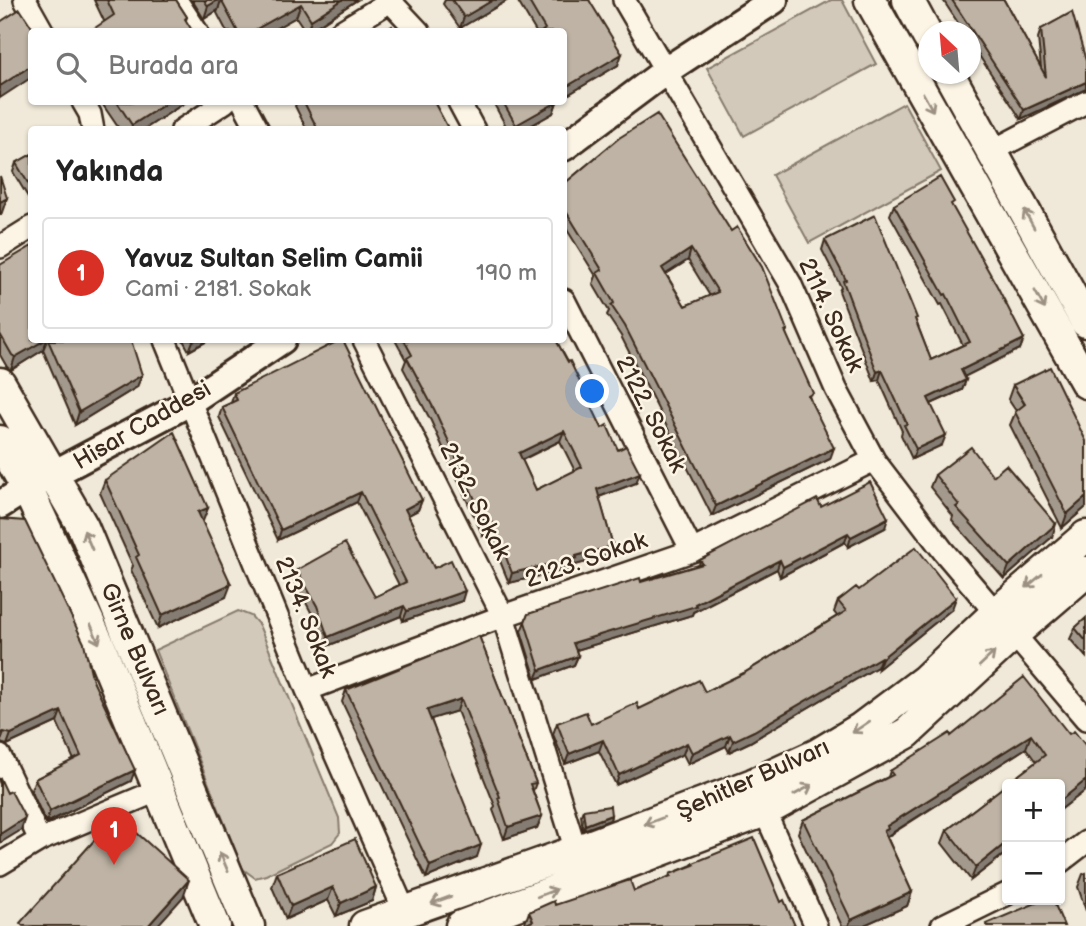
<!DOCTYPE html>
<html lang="tr">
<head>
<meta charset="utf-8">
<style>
	:root { --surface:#fff; --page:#f2f2f2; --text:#222; --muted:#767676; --line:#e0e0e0; --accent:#d93025 }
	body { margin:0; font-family:"Balsamiq Sans",sans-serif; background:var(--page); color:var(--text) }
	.controls { position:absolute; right:21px; bottom:21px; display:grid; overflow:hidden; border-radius:7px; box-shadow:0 2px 5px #0004 }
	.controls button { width:63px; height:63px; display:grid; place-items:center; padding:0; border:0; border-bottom:2px solid var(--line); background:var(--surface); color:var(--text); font:35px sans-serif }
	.compass { position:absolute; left:918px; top:21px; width:63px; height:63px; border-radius:50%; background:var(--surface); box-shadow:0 2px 5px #0004; rotate:334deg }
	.you { position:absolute; left:593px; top:392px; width:24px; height:24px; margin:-18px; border:5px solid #fff; border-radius:50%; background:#1a73e8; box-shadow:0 0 0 10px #1a73e833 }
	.badge { display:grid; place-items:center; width:46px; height:46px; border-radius:50%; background:var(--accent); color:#fff; font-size:23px; font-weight:700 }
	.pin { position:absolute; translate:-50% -58px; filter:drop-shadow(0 2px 4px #0008) }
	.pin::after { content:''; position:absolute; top:37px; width:24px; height:21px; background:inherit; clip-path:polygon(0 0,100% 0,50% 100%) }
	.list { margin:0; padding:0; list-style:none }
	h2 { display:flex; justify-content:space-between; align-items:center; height:91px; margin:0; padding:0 28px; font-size:30px }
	h2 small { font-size:23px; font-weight:400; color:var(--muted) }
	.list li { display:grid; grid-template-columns:46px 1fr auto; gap:21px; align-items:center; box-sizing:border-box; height:112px; margin:0 14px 14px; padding:0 14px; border:2px solid var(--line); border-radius:7px }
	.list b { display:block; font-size:26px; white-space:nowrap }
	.list p { margin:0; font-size:23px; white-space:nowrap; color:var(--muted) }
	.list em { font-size:23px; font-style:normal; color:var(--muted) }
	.icon { flex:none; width:38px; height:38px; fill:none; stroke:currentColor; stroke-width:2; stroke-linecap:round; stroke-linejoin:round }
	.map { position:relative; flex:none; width:1086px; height:926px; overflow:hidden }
	.search { position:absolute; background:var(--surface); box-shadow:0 2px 5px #0004; left:28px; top:28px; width:539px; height:77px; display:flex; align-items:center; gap:18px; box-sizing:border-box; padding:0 24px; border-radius:7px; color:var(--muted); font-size:26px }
	.panel { position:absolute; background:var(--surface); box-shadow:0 2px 5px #0004; left:28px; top:126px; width:539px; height:217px; border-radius:7px }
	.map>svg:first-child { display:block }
</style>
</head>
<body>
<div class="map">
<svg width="1086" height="926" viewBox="0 0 1086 926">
	<rect width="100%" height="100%" fill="#f0e9d9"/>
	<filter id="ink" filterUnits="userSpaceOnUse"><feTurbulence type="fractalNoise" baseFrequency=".0143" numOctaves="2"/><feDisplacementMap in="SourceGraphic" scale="14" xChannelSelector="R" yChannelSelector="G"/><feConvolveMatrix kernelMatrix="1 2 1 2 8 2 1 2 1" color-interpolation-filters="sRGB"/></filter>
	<g filter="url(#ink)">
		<path fill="#d2c9ba" stroke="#867a6c" stroke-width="2" d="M831 0H842L876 64 744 136 707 68Z
			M904 103 941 171 809 243 772 175Z
			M238 611 251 616 259 625 339 818 340 833 332 843 266 875 255 878 243 869 155 650Z"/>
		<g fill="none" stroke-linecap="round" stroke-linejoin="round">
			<g stroke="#3b2a1e" stroke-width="26">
				<path id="minor" d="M25 0 43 32
					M176 0 197 32
					M389 0 419 32
					M624 0 790 283 836 389 874 460 944 552 1086 719
					M340 32 392 0
					M83 102 90 114 93 130
					M243 102 258 130
					M459 102 474 130
					M182 130 225 102
					M992 151 1086 102
					M0 247 32 227
					M564 300 692 551
					M165 340 307 690 405 912
					M364 340 503 616 576 851
					M307 690 503 616 692 551 874 460
					M0 756 40 840
					M759 799 816 926
					M1060 862 1086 842
					M0 864 40 840 159 790
					M942 926 1007 894"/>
			</g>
			<g stroke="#3b2a1e" stroke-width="32">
				<path id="tertiary" d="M564 147 667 70 774 0
					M0 505 27 488 186 404 282 340"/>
			</g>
			<g stroke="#3b2a1e" stroke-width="35">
				<path id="secondary" d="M870 0 1086 383
					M908 0 928 37
					M949 74 1086 322
					M0 383 83 527 249 926
					M0 441 27 488 99 644 215 926
					M365 926 576 851 753 784 816 755 861 728 925 680 995 614 1086 536
					M461 926 765 811 907 733 1014 634 1086 572"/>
			</g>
			<use href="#minor" stroke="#fcf5e5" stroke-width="21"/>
			<use href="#tertiary" stroke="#fcf5e5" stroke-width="26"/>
			<use href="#secondary" stroke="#fcf5e5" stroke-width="30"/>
		</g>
		<path fill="#a39a8d" stroke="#3b2a1e" stroke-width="2" fill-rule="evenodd" d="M94 0H176L187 17 186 20 104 21Z
			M192 0H357L308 32H306L296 17 269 32H227L217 13 218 10 204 19Z
			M445 0H508L460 28 443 4Z
			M517 0H589L618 65 564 97V32H536Z
			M943 0H1004L1041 68 1038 38 1041 29 1086 61V89L1021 119 970 42V32H964Z
			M101 102H186L143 130H120Z
			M297 102H434L449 130H307L295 106Z
			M493 102H557L553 113 523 130H508Z
			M619 138 787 330 786 334 811 401 830 459 712 516 621 336 607 315 609 311 593 284 596 276 564 225V184ZM688 260 710 296 685 306 666 274Z
			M32 154V195L28 197 13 172 16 163Z
			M894 205 952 207 1024 339 1020 349 964 376 966 380 962 390 931 404 942 445 912 459 901 435 902 431 879 380 874 381 839 291 841 287 822 250 825 240 916 321 931 360 963 345 942 304 940 305 890 215Z
			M0 265 32 340H131L137 387 75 425 43 350 11 370 7 367 0 355Z
			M183 340H209L189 351Z
			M395 340H556L602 428 636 483 599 497 613 546 609 556 575 565 574 568 509 583 489 534 483 536 431 421 403 368 406 360ZM560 441 575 471 536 490 522 460Z
			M1013 385 1086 507 1062 528 1010 425 1016 411 1008 399Z
			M234 393 422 500 418 510 408 515 434 568 462 601 403 621 401 616 325 647 313 616 294 580 297 570 375 597 399 585 357 502 278 540 219 417 222 407 231 403Z
			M935 475 993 476 1052 537 1004 579 952 520 953 516 930 487Z
			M105 480 208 508 202 521 226 597 158 628 131 570 133 566 100 493Z
			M821 507 885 528 848 547 845 542 780 577 777 569 693 612 692 615 576 650 578 656 574 665 536 679 521 631 528 614 699 565 700 560Z
			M0 519 93 681 131 781 46 823 31 790 35 779 74 760 57 722 7 745 0 743Z
			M859 590 952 609 878 669 877 667 750 742 729 752 726 746 688 764 683 754 616 785 599 751 565 764 553 734 557 723 591 724 639 709 705 692 744 673 837 616 834 612 838 601Z
			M1086 618V657L1070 639 1075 628Z
			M479 636 536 783 533 791 542 816 537 828 504 839 493 810 495 806 457 711 431 719 477 857 426 878 342 702 346 690Z
			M1069 734 1086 746V790L1060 810 1007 784V852L971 880 942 843 947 830 1036 762 1026 748 887 837 912 892 907 906 862 926H842L798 833 803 820 888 777 890 771 951 736Z
			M583 810 611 815 610 820 583 830 581 815Z
			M693 863 781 902 795 926 526 924 525 923 529 912 555 905 634 891 669 877 670 874 692 865Z
			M277 873 376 887 372 901 336 916 328 900 286 919 272 887Z
			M1086 873V911L1078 887 1083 874Z"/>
		<path fill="#857d73" stroke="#3b2a1e" stroke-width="2" d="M218 0H223H221L218 10 204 19 208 6Z
			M342 0H357L307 32 311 20Z
			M493 0H508L460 28 464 17Z
			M301 4 296 17 269 32H251Z
			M622 54 618 65 564 97V88Z
			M32 65V77L0 98V86Z
			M1086 82V89L1021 119 1024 110Z
			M168 102H186L143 130H131L132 125Z
			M557 102 553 113 523 130H514L516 125Z
			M7 198 1 215H0V202Z
			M691 249 688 260 658 279 662 268Z
			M1024 339 1020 349 958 380 961 370Z
			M45 340H47L43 350 11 370 15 357Z
			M196 340H209L189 351 193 341Z
			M882 370 879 380 874 381 877 372Z
			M142 375 137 387 75 425 79 412Z
			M966 380 962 390 924 407 928 398Z
			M564 431 560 441 515 463 519 453Z
			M946 435 942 445 912 459 916 449Z
			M834 448 830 459 712 516 716 506Z
			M640 473 636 483 593 499 597 489Z
			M361 492 357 502 278 540 281 530Z
			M1086 497V507L1062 528 1067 514Z
			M422 500 418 510 401 519 405 509Z
			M208 508 203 521 193 525 198 512Z
			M888 518 885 528 848 547 851 537Z
			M493 523 489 534 483 536 487 526Z
			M1056 524 1052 537 1004 579 1009 566Z
			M848 533 845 542 780 577 783 567Z
			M613 546 609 556 575 565 574 568 509 583 512 573Z
			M780 560 777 569 693 612 692 615 570 652 573 643 695 604Z
			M231 584 226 597 158 628 162 615Z
			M465 591 462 601 403 621 407 611Z
			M956 598 952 609 878 669 882 658Z
			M404 606 401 616 325 647 328 637Z
			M578 656 574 665 536 679 540 670Z
			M881 657 877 667 750 742 729 752 733 741Z
			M461 699 457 711 422 722 427 710Z
			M61 711 57 722 7 745 11 734Z
			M4 732 0 743V733Z
			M730 735 726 746 688 764 692 753Z
			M1031 735 1026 748 884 838V831L887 826Z
			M603 740 599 751 565 764 569 754Z
			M687 743 683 754 616 785 619 775Z
			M135 770 131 781 46 823 50 811Z
			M1086 780V790L1060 810V801Z
			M611 815 610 820 583 830 585 825Z
			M542 816 537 828 504 839 508 827Z
			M25 818 21 830 0 843V834Z
			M1007 842V852L971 880 976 867Z
			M481 845 477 857 426 878 430 866Z
			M189 880 183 897 157 926H148Z
			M333 887 328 900 286 919 291 906Z
			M376 887 372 901 336 916 341 903Z
			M912 892 907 906 862 926H848L851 920Z"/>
		<path fill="#beb3a4" stroke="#3b2a1e" stroke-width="2" fill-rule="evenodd" d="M107 0H176L187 17 185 19 193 32H89L114 15Z
			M204 0H218L208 6Z
			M221 0H342L311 20 301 4 251 32H238Z
			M452 0H493L464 17Z
			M528 0H589L622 54 564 88V32H541L545 29Z
			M952 0H1004L1046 77 1041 29 1072 12 1086 61V82L1024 110Z
			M20 9 35 32H32V65L0 86V22Z
			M392 26 395 32H384Z
			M117 102H168L132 125Z
			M304 102H434L449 130H318Z
			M503 102H557L516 125Z
			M657 114 731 231 737 227 762 267 787 330 785 331 813 393 808 396 834 448 716 506 625 326 611 305 614 303 597 273 602 270 564 208V184L619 138ZM691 249 718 292 685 306 662 268Z
			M32 154V188H31L16 163Z
			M0 176 7 198 0 202Z
			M940 177 954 202 951 204 997 286 1024 339 961 370 966 380 928 398 946 435 916 449 904 425 907 424 882 370 877 372 843 281 846 280 825 240 875 215 917 318 915 319 931 360 970 342 946 294 944 295 894 205Z
			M32 246V340H45L15 357 12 355 0 334V265Z
			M48 340H131L142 375 79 412Z
			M340 340H343L422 500 405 509 434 568 451 560 465 591 407 611 404 606 328 637 317 606 297 570 345 543 375 597 406 582 361 492 281 530 222 407 237 400 234 393Z
			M404 340H556L568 362 570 361 602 428 607 425 618 450 626 446 640 473 597 489 613 546 576 556 577 558 512 573 493 523 487 526 435 411 407 358 412 355ZM564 431 582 467 536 490 519 453Z
			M1050 367 1086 441V497L1067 514 1015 412 1025 404 1013 385Z
			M174 432 208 508 198 512 231 584 162 615 136 557 139 555 105 480Z
			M971 447 993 476 1006 465 1056 524 1009 566 956 507 959 505 935 475Z
			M870 482 888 518 851 537 848 533 783 567 780 560 695 604 696 606 573 643 578 656 540 670 525 622 528 614 640 578 641 582 703 564 700 560 817 499 821 507Z
			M0 519 25 521 84 643 93 681 135 770 50 811 35 779 81 756 61 711 11 734 4 732 0 733Z
			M916 547 956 598 882 658 881 657 754 731 733 741 730 735 692 753 687 743 619 775 603 740 569 754 557 723 586 712 591 724 637 703 639 709 699 680 705 692 744 673 846 611 838 601 856 587 859 590Z
			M1086 618V641L1075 628Z
			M479 636 536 783 530 784 542 816 508 827 498 798 500 797 461 699 427 710 481 845 430 866 346 690Z
			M1024 677 1069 734 1074 731 1086 746V780L1060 801V784H1007V842L976 867 947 830 1045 755 1031 735 887 826 888 829 884 831 912 892 851 920 803 820 893 775 890 771 950 733 951 736Z
			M0 778 7 793 11 791 25 818 0 834Z
			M610 806 611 815 585 825 583 810Z
			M117 815 189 880 148 926H23L20 923Z
			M754 838 781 902 784 900 795 926H522L533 921 529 912 554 901 555 905 630 880 634 891 671 876 670 874 694 865 693 863Z
			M355 839 376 887 341 903 333 887 291 906 277 873Z
			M1043 900H1053L1064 926H987L986 924Z"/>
		<defs><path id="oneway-shaft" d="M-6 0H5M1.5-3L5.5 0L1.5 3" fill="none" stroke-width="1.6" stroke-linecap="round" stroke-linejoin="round" transform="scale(1.75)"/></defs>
		<g stroke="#9c9082">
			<use href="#oneway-shaft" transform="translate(928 102) rotate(61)"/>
			<use href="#oneway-shaft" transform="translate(1029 219) rotate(-119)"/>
			<use href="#oneway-shaft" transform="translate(1040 300) rotate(61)"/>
			<use href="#oneway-shaft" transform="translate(88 540) rotate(-113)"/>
			<use href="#oneway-shaft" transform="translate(1034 581) rotate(140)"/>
			<use href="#oneway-shaft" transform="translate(95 634) rotate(66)"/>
			<use href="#oneway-shaft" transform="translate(987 659) rotate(-43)"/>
			<use href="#oneway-shaft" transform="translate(861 727) rotate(146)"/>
			<use href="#oneway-shaft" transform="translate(803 790) rotate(-29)"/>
			<use href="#oneway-shaft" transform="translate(654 821) rotate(159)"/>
			<use href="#oneway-shaft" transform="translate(224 862) rotate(-113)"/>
			<use href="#oneway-shaft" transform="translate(547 893) rotate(-21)"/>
			<use href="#oneway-shaft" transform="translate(441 900) rotate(160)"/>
		</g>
	</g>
	<g text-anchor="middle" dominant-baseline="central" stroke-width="5" stroke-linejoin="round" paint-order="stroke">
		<g font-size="24" fill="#3b2a1e" stroke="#fcf5e5">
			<text transform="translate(831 315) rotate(65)">2114. Sokak</text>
			<text transform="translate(651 414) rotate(63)">2122. Sokak</text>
			<text transform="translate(142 425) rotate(-30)">Hisar Caddesi</text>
			<text transform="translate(475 501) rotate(63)">2132. Sokak</text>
			<text transform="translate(586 560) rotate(-19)">2123. Sokak</text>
			<text transform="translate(306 617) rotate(68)">2134. Sokak</text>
			<text transform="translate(135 649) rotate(67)">Girne Bulvarı</text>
			<text transform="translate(753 779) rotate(-24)">Şehitler Bulvarı</text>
		</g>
	</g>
</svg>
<div class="controls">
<button>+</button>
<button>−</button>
</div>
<svg class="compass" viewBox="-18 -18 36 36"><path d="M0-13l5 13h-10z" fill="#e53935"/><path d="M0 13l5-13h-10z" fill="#767676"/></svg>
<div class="you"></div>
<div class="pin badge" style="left:114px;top:865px">1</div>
<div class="search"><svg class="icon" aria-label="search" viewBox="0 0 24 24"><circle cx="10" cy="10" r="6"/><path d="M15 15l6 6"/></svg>Burada ara</div>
<section class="panel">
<h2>Yakında<small></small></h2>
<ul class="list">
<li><span class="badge">1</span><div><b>Yavuz Sultan Selim Camii</b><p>Cami · 2181. Sokak</p></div><em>190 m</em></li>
</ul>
</section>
</div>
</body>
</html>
